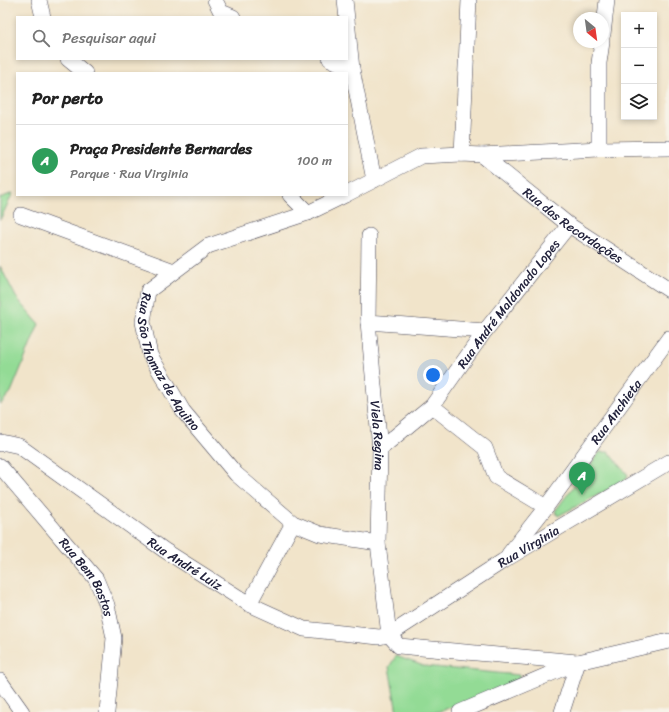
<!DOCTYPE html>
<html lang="pt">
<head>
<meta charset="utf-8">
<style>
	:root { --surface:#fff; --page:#f6f6f6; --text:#222; --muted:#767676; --line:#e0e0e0; --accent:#0b8043 }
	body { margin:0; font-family:Sriracha,sans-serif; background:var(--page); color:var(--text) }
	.controls { position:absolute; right:12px; top:12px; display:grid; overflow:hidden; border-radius:0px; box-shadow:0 2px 6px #0003 }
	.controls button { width:36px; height:36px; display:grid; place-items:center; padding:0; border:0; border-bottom:1px solid var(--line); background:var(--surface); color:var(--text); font:20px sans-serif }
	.compass { position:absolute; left:573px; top:12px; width:36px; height:36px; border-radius:50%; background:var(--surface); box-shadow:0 2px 6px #0003; rotate:151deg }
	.you { position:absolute; left:433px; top:375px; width:14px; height:14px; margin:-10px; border:3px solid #fff; border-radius:50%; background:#1a73e8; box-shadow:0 0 0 6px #1a73e833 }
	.badge { display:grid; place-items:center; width:26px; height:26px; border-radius:50%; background:var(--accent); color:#fff; font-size:13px; font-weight:700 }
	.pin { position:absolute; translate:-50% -33px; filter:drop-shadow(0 1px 2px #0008) }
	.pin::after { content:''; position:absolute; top:21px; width:14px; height:12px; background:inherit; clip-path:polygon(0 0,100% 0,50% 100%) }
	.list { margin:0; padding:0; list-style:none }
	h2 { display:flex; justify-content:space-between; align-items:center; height:52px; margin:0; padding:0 16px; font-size:17px }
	h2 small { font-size:13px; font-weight:400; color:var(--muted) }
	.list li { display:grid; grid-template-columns:26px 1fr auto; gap:12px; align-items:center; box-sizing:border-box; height:72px; padding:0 16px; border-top:1px solid var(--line) }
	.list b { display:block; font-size:15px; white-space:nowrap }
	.list p { margin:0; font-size:13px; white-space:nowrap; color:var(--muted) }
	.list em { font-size:13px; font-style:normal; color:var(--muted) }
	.icon { flex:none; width:22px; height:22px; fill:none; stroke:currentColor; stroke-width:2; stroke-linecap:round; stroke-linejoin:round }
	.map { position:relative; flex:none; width:669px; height:712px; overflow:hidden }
	.search { position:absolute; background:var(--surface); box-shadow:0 2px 6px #0003; left:16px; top:16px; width:332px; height:44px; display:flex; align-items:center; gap:10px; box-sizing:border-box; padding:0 14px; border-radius:0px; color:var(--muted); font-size:15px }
	.panel { position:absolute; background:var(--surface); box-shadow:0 2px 6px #0003; left:16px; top:72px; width:332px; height:124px; border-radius:0px }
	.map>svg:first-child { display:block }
</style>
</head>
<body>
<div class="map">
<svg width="669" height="712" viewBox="0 0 669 712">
	<rect width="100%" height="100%" fill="#f7f3e8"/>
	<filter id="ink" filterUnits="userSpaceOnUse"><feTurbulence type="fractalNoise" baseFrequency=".025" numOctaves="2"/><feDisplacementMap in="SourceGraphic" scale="8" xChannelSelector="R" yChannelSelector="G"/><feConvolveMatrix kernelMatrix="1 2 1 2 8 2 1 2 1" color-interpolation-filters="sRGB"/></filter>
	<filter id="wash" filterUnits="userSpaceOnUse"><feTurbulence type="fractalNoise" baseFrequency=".012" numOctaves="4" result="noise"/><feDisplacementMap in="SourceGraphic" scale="16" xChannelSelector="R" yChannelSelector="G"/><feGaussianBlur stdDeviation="0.9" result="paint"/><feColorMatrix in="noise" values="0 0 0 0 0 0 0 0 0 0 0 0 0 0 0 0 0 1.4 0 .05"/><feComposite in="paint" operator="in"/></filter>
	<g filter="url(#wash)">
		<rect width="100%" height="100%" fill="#f1e4ca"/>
		<path fill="#93db95" stroke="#5a7e68" d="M13 193 0 220V198Z
			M0 266 16 297 39 324 11 392 0 405Z
			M600 452H609L628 475 626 480 558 516 555 511Z
			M396 656 424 666 519 675 520 683 437 712H397L389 667Z"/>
	</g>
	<g filter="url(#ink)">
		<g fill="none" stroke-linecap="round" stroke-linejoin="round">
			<g stroke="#413f50" stroke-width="16">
				<g id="minor">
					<path d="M39 0 43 17"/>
					<path d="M215 0 221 12 233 17"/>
					<path d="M345 0 352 69 374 180"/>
					<path d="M603 34 607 0"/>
					<path d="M68 59 85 73"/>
					<path d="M330 59 352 69"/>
					<path d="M599 149V63L602 42"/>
					<path d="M462 154 469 0"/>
					<path id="s1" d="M482 155 569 225 669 290"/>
					<path d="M347 194 421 156 462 154 482 155 599 149 669 148"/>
					<path d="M290 195 308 213"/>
					<path id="s2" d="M345 195 308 213 208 246 148 291 143 322 150 355 183 411 236 474 293 523 320 534 378 543"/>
					<path d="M21 215 174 271"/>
					<path id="s3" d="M369 236 368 322 380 449 378 543 389 635"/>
					<path d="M368 322 485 331"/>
					<path d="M432 406 485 448 496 477 546 507"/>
					<path id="s4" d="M0 444 1 442 19 446 164 550 249 604 304 629 379 637 389 635 503 561 669 462"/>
					<path id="s5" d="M380 449 432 406 485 331 569 225"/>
					<path id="s6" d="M0 466 96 579 107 605 114 638 107 712"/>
					<path id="s7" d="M509 554 546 507 669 338"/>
					<path d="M249 604 293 523"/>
					<path d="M389 635 399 646 577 662"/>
					<path d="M0 681 22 712"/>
					<path d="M460 712 578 662 669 641"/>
					<path d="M562 712 578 662"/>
				</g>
			</g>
			<use href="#minor" stroke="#fff" stroke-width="15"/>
		</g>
	</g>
	<g text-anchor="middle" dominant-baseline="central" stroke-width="3.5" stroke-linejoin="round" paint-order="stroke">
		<g font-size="13" fill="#22223b" stroke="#f7f3e8">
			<text stroke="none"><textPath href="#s1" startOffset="115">Rua das Recordações</textPath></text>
			<text stroke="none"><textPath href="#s5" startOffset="195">Rua André Maldonado Lopes</textPath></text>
			<text stroke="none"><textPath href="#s2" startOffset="299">Rua São Thomaz de Aquino</textPath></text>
			<text stroke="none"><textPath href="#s7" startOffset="178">Rua Anchieta</textPath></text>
			<text stroke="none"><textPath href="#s3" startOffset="200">Viela Regina</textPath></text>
			<text stroke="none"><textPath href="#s4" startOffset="611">Rua Virginia</textPath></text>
			<text stroke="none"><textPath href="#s4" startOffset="224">Rua André Luiz</textPath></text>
			<text stroke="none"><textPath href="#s6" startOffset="142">Rua Bem Bastos</textPath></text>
		</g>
	</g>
</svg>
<div class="controls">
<button>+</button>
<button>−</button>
<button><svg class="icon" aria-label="layers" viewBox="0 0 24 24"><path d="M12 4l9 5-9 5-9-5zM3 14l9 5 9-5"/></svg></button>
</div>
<svg class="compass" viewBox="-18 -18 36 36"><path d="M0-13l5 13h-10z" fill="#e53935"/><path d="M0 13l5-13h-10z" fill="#767676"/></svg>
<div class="you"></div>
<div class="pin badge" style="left:582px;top:495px;background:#2e9e5b">A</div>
<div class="search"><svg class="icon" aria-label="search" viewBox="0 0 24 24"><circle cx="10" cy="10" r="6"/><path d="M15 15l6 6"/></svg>Pesquisar aqui</div>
<section class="panel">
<h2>Por perto<small></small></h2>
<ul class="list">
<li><span class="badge" style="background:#2e9e5b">A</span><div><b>Praça Presidente Bernardes</b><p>Parque · Rua Virginia</p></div><em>100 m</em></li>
</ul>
</section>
</div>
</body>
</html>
